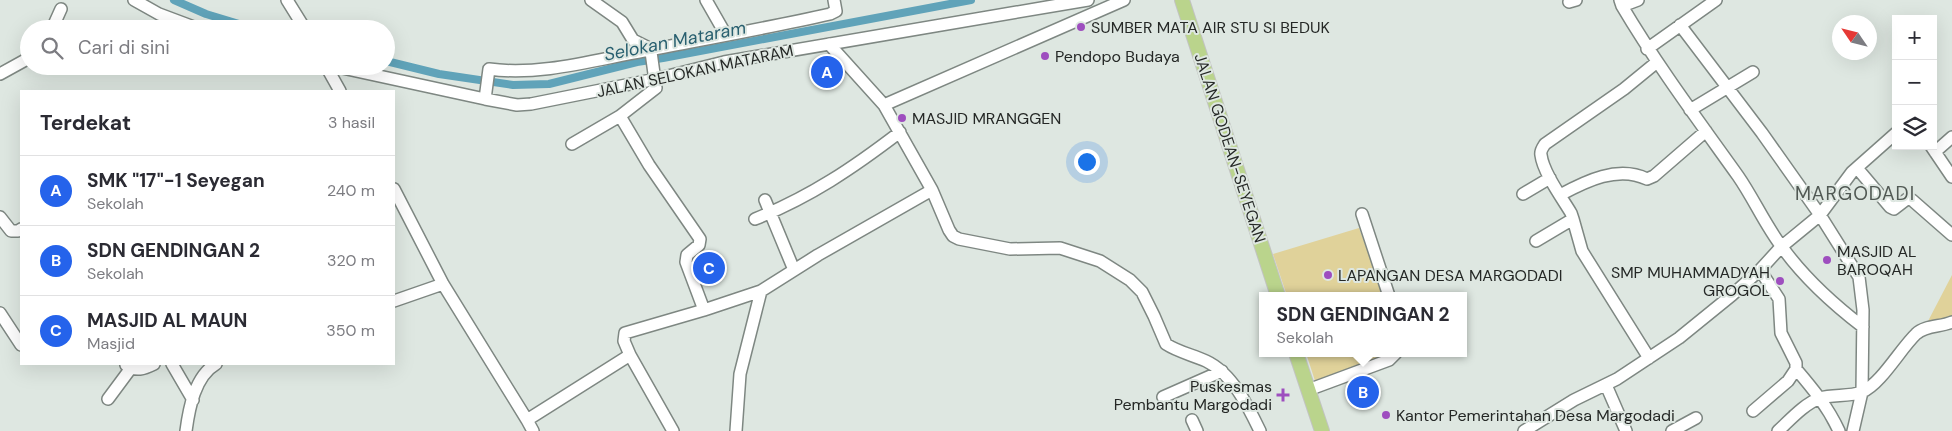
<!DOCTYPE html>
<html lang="id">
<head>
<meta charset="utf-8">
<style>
	:root { --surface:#fff; --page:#f2f2f3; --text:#2b2b33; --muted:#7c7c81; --line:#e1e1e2; --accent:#2563eb }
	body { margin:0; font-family:"DM Sans",sans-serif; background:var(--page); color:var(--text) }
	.controls { position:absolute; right:15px; top:15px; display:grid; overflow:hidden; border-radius:0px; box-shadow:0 5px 20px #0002 }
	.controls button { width:45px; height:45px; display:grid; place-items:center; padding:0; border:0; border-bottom:1px solid var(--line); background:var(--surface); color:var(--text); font:25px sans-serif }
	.compass { position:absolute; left:1832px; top:15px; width:45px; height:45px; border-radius:50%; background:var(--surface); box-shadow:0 5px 20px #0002; rotate:305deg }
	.you { position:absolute; left:1086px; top:161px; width:18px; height:18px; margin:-12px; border:4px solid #fff; border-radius:50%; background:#1a73e8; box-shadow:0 0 0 8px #1a73e833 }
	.badge { display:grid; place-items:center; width:32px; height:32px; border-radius:50%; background:var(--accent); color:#fff; font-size:16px; font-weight:700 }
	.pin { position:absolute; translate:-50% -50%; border:2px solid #fff; box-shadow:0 1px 5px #0006 }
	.popup { position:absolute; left:1259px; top:292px; width:208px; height:65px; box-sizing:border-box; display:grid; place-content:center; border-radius:0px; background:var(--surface); filter:drop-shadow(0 1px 4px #0005); font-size:16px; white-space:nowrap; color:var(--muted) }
	.popup b { font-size:19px; color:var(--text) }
	.popup::after { content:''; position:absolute; left:50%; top:100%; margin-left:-10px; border:10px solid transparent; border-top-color:var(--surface) }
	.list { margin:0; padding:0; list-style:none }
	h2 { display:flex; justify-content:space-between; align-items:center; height:65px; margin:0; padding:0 20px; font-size:21px }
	h2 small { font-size:16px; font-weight:400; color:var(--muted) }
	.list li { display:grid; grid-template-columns:32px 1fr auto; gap:15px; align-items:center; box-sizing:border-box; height:70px; padding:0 20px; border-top:1px solid var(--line) }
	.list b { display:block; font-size:19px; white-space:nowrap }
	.list p { margin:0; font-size:16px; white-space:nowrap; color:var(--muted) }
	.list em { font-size:16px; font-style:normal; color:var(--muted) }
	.icon { flex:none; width:28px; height:28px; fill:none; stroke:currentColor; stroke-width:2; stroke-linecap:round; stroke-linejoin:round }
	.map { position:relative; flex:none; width:1952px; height:431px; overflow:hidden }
	.search { position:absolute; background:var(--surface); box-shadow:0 5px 20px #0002; left:20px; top:20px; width:375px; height:55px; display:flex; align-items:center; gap:12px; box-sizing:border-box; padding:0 18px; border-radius:28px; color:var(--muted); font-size:19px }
	.panel { position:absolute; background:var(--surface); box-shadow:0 5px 20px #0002; left:20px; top:90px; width:375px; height:275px; border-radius:0px }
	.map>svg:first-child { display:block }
</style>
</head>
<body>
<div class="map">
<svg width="1952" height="431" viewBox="0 0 1952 431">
	<rect width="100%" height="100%" fill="#dee7e1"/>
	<path fill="#e0d29a" d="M1359 228 1384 296H1287L1273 254Z
		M1952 275V315L1950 318 1926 325Z
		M1306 353H1404L1405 355 1317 387Z"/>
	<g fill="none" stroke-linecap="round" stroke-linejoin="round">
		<path stroke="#60a3b9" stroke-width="8" d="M174 0 206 14 255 29
			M386 61 439 74 513 85 549 84 637 62 663 58 971 0"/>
		<g stroke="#7e8782" stroke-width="14">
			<path id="minor" d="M134 0 159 14 199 29
				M287 0 305 29
				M591 0 622 22 633 40 647 47 651 52 656 88 620 116 649 165 700 239 699 245 687 255 686 262 704 310 761 291 818 255 932 190 884 105 829 44
				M706 0 726 35
				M1620 0 1622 6C1657 65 1698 120 1738 176 1754 199 1765 225 1782 247 1805 279 1833 304 1863 327
				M1569 2 1576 0
				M1622 6 1638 0
				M1680 25 1762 133 1820 215 1859 277 1863 310 1862 392 1853 431
				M52 29 61 9
				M1647 49 1716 0
				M326 66 340 91
				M333 66 485 99 517 105 531 104 656 79 724 62 1088 0
				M0 74 29 58
				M485 99 489 69C540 76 594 60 644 51 706 39 768 28 830 14L836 11 834 0
				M884 105 1124 0
				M1690 110 1753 72
				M572 144 620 116
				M1931 146 1952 177
				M1935 152 1952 137
				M1857 168 1890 207 1894 209 1907 199 1912 200 1952 235
				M394 189 443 284 527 420 533 431
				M932 190 949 230 953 236 959 239 1010 249 1060 248 1100 261 1130 280 1142 292 1154 316 1166 344C1178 352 1193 355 1206 361 1232 373 1248 406 1260 431
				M1523 194 1550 178
				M1560 195C1586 181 1618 165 1647 179L1654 176 1706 131
				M765 200 794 270
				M1362 214 1389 296
				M0 217 11 231H18L21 229
				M755 219C810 197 853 168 900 132
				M1573 219 1582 251 1649 358
				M1536 241 1573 219 1571 213C1562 198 1543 172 1541 155 1540 151 1543 147 1545 144L1624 89 1657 62
				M394 301 443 284
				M0 313 21 345
				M630 355 673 431
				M172 364 193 400
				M126 365C136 372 144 369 154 364
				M1796 369C1813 389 1828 407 1839 431
				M1606 385 1626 431
				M1308 390 1389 360 1396 353
				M1163 397 1222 371
				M108 399 131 368
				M1753 411 1788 381 1796 369V363L1781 333 1779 299 1760 270
				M527 420 630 355 624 341 625 333 704 310
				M1192 420 1197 431
				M186 431C189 408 195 376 216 364
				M736 431 740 374 761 291
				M1524 431 1574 400 1617 379 1679 338 1732 295 1760 270 1781 247 1820 215 1852 172 1896 133
				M1672 431 1696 418
				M1778 431C1790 420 1804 404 1820 398 1833 394 1849 397 1862 392 1881 384 1901 348 1916 334 1925 325 1941 327 1952 322"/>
		</g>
		<g stroke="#c2c3c2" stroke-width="16">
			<path id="major" d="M1182 0 1278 296
				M1296 353 1322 431"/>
		</g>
		<use href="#minor" stroke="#fff" stroke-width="11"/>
		<use href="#major" stroke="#bad48c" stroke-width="14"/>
	</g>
	<g fill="#9e4ebf" stroke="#dee7e1" stroke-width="2">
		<circle cx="1081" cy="27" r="5"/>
		<circle cx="1045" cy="56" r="5"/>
		<circle cx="902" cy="118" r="5"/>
		<circle cx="1827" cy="260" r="5"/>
		<circle cx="1328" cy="275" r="5"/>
		<circle cx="1780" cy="281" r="5"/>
		<path d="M1280.5 387.5h5v5h5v5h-5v5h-5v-5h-5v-5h5z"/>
		<circle cx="1386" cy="415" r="5"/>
	</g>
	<g text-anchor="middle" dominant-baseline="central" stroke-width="4" stroke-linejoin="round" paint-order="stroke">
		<g font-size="16" fill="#252826" stroke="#dee7e1" text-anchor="start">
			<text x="1091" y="27">SUMBER MATA AIR STU SI BEDUK</text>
			<text x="1055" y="56">Pendopo Budaya</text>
			<text x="912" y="118">MASJID MRANGGEN</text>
			<text x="1837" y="251">MASJID AL<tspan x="1837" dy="18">BAROQAH</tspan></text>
			<text x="1770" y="272" text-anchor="end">SMP MUHAMMADYAH<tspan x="1770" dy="18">GROGOL</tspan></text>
			<text x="1338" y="275">LAPANGAN DESA MARGODADI</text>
			<text x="1272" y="386" text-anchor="end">Puskesmas<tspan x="1272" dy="18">Pembantu Margodadi</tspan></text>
			<text x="1396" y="415">Kantor Pemerintahan Desa Margodadi</text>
		</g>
		<g font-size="16" fill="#252826" stroke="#dee7e1">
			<text transform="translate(695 71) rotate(-12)">JALAN SELOKAN MATARAM</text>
			<text transform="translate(1230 148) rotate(72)">JALAN GODEAN-SEYEGAN</text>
		</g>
		<g font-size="18" font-style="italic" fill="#285f6f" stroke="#dee7e1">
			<text transform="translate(675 41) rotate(-11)">Selokan Mataram</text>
		</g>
		<g font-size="19" letter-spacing="1" fill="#515954" stroke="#dee7e1">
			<text x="1855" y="193">MARGODADI</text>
		</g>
	</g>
</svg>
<div class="controls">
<button>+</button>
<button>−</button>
<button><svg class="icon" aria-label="layers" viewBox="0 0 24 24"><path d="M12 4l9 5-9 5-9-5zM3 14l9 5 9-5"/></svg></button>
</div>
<svg class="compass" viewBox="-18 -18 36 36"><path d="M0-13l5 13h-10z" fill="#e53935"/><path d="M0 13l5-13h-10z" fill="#7c7c81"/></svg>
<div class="you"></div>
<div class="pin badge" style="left:827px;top:72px">A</div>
<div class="pin badge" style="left:1363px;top:392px">B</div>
<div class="popup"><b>SDN GENDINGAN 2</b>Sekolah</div>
<div class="pin badge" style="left:709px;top:268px">C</div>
<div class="search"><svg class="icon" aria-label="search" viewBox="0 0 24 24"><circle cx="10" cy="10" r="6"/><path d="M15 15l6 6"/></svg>Cari di sini</div>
<section class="panel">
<h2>Terdekat<small>3 hasil</small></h2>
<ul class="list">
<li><span class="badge">A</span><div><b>SMK &quot;17&quot;-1 Seyegan</b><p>Sekolah</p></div><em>240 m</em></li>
<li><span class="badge">B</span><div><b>SDN GENDINGAN 2</b><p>Sekolah</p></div><em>320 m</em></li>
<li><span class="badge">C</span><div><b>MASJID AL MAUN</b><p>Masjid</p></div><em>350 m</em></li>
</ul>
</section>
</div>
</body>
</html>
